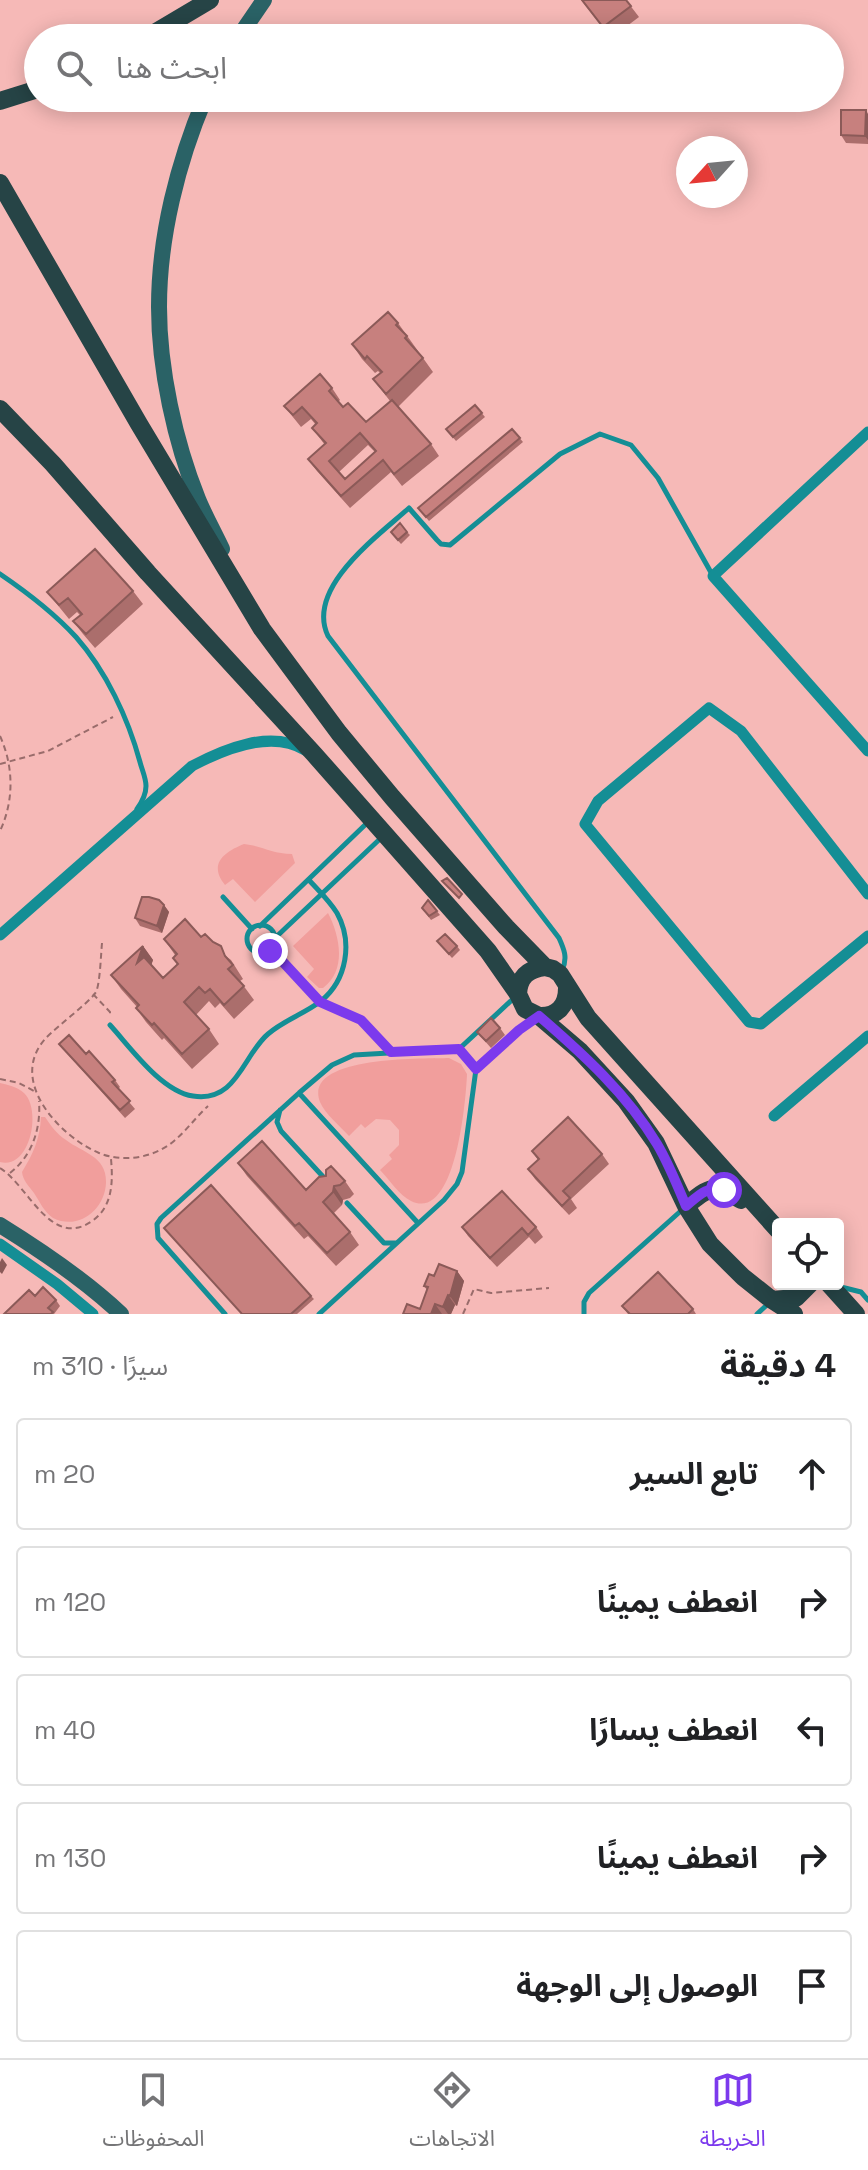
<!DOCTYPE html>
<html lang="ar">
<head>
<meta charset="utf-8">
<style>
	:root { --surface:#fff; --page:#f2f2f2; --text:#202124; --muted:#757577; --line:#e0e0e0; --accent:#7c3aed }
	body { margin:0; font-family:"Space Grotesk","Noto Sans Arabic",sans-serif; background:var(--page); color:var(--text); direction:rtl }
	.controls { position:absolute; right:24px; bottom:24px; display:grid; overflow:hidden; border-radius:8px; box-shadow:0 4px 20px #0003 }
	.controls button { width:72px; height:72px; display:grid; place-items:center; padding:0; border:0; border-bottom:2px solid var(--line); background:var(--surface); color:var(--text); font:40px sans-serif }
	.compass { position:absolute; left:676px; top:136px; width:72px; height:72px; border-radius:50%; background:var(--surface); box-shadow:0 4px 20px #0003; rotate:243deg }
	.stop { position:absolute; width:24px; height:24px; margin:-18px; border:6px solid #7c3aed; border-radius:50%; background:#fff }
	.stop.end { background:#7c3aed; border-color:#fff; box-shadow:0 2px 8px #0008 }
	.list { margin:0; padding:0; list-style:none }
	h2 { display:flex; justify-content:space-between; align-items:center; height:104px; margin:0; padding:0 32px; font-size:34px }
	h2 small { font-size:26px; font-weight:400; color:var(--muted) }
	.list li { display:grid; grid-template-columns:52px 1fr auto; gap:24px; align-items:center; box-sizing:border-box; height:112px; margin:0 16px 16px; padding:0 16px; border:2px solid var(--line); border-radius:8px }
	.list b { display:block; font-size:30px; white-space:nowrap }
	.list em { font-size:26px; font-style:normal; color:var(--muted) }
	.icon { flex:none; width:44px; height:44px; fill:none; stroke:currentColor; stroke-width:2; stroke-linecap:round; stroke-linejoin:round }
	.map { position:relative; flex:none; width:868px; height:1314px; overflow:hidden; direction:ltr }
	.search { position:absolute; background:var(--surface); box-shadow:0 4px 20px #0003; left:24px; right:24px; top:24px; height:88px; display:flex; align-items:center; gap:20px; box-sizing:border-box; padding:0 28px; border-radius:44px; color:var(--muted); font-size:30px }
	.sheet { height:744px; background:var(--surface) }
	nav { display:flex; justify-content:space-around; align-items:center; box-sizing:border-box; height:112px; border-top:2px solid var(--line); background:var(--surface); font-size:22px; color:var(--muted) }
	nav a { display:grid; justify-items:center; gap:4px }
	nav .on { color:var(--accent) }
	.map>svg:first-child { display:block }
</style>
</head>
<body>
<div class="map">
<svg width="868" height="1314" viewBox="0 0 868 1314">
	<rect width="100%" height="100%" fill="#f6b9b7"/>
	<path fill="#f19e9c" d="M244 844C262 846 272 854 292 854L295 863 255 902 233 879 225 885C208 864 224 852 244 844Z
		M328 913C340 936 347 970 323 988H319L307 977 314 969 293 946Z
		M449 1058 461 1064 467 1074C466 1099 456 1223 411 1201 399 1195 389 1179 380 1170L392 1159 389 1155 399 1145V1130L390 1120 376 1119 365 1128 361 1124 349 1136C340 1126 325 1114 320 1102 302 1055 425 1059 449 1058Z
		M0 1083C8 1085 18 1087 24 1093 42 1110 30 1170 0 1162Z
		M41 1117H45C51 1126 57 1134 66 1140 83 1153 107 1156 106 1183 105 1209 79 1231 53 1218 44 1212 40 1202 34 1193 29 1186 23 1181 22 1172 33 1154 40 1139 41 1117Z"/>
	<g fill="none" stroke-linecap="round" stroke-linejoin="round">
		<path stroke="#996c6b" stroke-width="2" stroke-dasharray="6 4" stroke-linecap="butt" d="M0 736C14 767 14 801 0 831
			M0 764 48 751 113 717
			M102 943C101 953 100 984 96 992 90 1002 56 1027 46 1038 7 1080 59 1136 99 1153 123 1163 154 1158 174 1141 187 1130 196 1117 208 1106
			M93 994 110 1012V1016
			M0 1079 19 1083 36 1092
			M0 1168C28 1185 51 1250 92 1221 113 1207 113 1181 111 1159
			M10 1173C32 1156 41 1129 39 1101
			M463 1314 474 1289 491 1293 549 1288"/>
		<path stroke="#148e95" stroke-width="5" d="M0 574C28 593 53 612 76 637 106 671 128 718 140 762 142 770 146 778 146 786 146 795 142 802 137 809
			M223 897 252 929
			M247 939a14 14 0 1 1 28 0a14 14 0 1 1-28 0Z
			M260 926 367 823
			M275 938 382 837
			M271 949 320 1002 361 1020 391 1052
			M562 970C568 958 564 949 559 938L328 636C305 588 378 536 409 508L437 540 441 544 450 545 560 454 600 434 631 445 658 478 713 576
			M110 1025C131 1048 161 1091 193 1096 237 1103 243 1055 268 1034 284 1020 304 1014 321 1001 347 980 353 942 337 913 329 900 318 890 309 880
			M459 1049 476 1069
			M299 1093 418 1223
			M280 1110 277 1122 281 1131 327 1181
			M347 1203 384 1243H396
			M841 1287 861 1292 868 1300
			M225 1314 158 1238 157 1224 161 1218 299 1093 332 1065 354 1055 459 1049 514 998
			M319 1314 444 1200 457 1184 462 1172 476 1069 519 1030 534 1020
			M584 1314V1302L589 1293 683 1209
			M757 1314 768 1304"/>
		<path stroke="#148e95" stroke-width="11" d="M868 432 713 576 868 751
			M868 894 741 731 709 708 598 801 585 824 749 1022 761 1024 868 936
			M0 935 192 766C224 749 271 729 305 750
			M774 1116 868 1036
			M0 1244 57 1284 93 1314"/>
		<path stroke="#2a6266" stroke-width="16" d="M238 38 264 0
			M205 98C178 162 159 236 159 307 159 369 175 442 198 499 205 516 214 532 222 549
			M0 1225C42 1251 85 1280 121 1314"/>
		<path stroke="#264446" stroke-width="18" d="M146 38 210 0
			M0 101 38 89
			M0 183 139 424 262 629 339 733 392 797 506 927 545 967 553 969 560 974 588 1018 778 1230
			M0 409 53 464 148 573 314 754 488 951 518 994 525 1009 539 1016 580 1051 626 1101 656 1143 686 1206 710 1244 743 1277 772 1300 794 1314
			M518 994C519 977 528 969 545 967
			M539 1016C557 1017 567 1006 567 988
			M686 1206C710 1186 714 1183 741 1200
			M829 1284 856 1314
			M772 1300 796 1298 810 1284"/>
	</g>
	<path fill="#ab6e6c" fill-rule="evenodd" d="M581 0H626L639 17 611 38Z
		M868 114V144L846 143 841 135Z
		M398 323 433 372 398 407 431 444 439 456 402 486 391 472 350 508 317 471 308 459 325 445 312 428 316 425 311 419 301 427 284 406 332 388 340 400 338 402 343 407 366 422 390 401 373 379 380 373 378 371 375 373 362 359 352 344ZM368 445 375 452 345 479 339 472Z
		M475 405 485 417 456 441 446 429Z
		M512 429 523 442 429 521 418 508Z
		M407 532 410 535 401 544 393 535Z
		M133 591 143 604 95 648 83 634 73 621 80 615 77 612 69 619 47 592Z
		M428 900 440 915 431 920 422 908Z
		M164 905 169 912 162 933 140 926 135 918Z
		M201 937 231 960 243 979 240 981 254 1000 234 1019 220 1003 215 1008 209 1001 196 1015 209 1029 219 1044 192 1069 164 1038 162 1040 146 1022 136 1008 137 1007 121 989 111 975 143 946 153 960 151 965 163 978 177 964 173 958 175 955 164 939Z
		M437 941 457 946 460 950 452 958Z
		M500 1028 505 1035 491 1048 477 1032Z
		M59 1044 86 1054 115 1080 120 1087 118 1089 135 1109 125 1118 65 1051Z
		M532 1151 602 1154 609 1164 571 1199 577 1208 569 1215 535 1179 528 1169 538 1160Z
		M238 1163 306 1190 326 1176 345 1181 354 1194 350 1198 343 1200 342 1205 334 1213 350 1232 359 1245 336 1266 308 1236 304 1239 247 1176Z
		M462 1227H536L543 1237 535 1244 529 1237 497 1267 468 1236Z
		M457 1271 464 1281 457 1306 455 1305 451 1314H403L420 1309 427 1290 424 1286 434 1276Z
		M35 1296 56 1300 60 1306 54 1314H4Z
		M311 1296 314 1299 297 1314H241Z
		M622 1306 693 1309 696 1314H628Z"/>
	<path fill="#8b5a58" d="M866 110 868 114V140L865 136Z
		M164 905 169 912 162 933 157 926Z
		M143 946 153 960 147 978 137 963Z
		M334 1186 343 1200 342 1205 333 1192Z
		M2 1258 7 1265 2 1274 0 1272V1262Z
		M457 1271 464 1281 457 1306 450 1296Z
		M448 1295 455 1305 451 1314H448L443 1307Z
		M435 1304 442 1314H431Z"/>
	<path fill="#c7807e" stroke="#8b5a58" stroke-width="2" fill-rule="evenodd" d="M582 0H626L631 6 603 27Z
		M841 110H866L865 136 841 135Z
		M388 312 398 323 396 325 407 336 405 338 423 358 386 394 373 379 382 372 367 356 365 359 352 344Z
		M320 374 332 388 329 391 343 407 348 403 366 422 392 400 431 444 394 474 383 460 341 496 308 459 326 443 312 428 317 423 302 407 293 415 284 406ZM360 433 376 451 345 479 329 461Z
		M475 405 482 413 453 437 446 429Z
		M512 429 520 438 426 517 418 508Z
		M400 523 407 532 398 540 391 532Z
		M95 549 133 591 86 634 73 621 82 614 68 598 59 605 47 592Z
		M447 878 462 894 459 898 442 881Z
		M142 897H149L159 900 164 905 157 926 135 918Z
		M428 900 437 911 429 916 422 908Z
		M185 919 201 937 205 934 213 942 221 946 225 956 233 965 228 969 244 986 224 1005 210 989 205 993 199 987 184 1002 209 1029 182 1054 154 1023 152 1025 136 1008 139 1005 111 975 143 946 137 963 144 957 163 978 178 964 173 958 177 954 164 939Z
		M445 934 457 946 449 954 437 941Z
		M491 1018 500 1028 486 1041 477 1032Z
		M69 1035 86 1054 89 1051 115 1080 112 1082 130 1101 120 1110 59 1044Z
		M568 1117 602 1154 563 1191 570 1198 562 1206 528 1169 539 1159 532 1151Z
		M262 1141 306 1190 319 1177 326 1176V1170L331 1166 345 1181 340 1185 334 1186 333 1192 323 1202 350 1232 327 1253 299 1223 295 1226 238 1163Z
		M211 1185 311 1296 291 1314H242L164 1228Z
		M502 1191 536 1227 528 1235 522 1228 490 1258 462 1227Z
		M439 1264 457 1271 450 1296 448 1295 443 1307 435 1304 431 1314H403L407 1304 420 1309 428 1287 424 1286 429 1274 434 1276Z
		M658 1272 693 1309 688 1314H630L622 1306Z
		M43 1287 56 1300 48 1308 53 1312 51 1314H4L29 1290 35 1296Z"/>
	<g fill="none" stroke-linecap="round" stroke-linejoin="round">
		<path stroke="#7c3aed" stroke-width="10" d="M270 951 271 949 320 1002 361 1020 391 1052 459 1049 476 1069 519 1030 539 1016C583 1054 627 1094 657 1144 669 1164 677 1185 686 1206 698 1196 708 1185 724 1190"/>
	</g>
</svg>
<div class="controls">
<button><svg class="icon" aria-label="locate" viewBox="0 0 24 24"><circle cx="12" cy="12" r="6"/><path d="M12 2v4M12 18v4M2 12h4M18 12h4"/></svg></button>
</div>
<svg class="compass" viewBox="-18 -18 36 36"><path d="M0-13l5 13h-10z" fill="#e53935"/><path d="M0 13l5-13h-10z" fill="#757577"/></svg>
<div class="stop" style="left:724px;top:1190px"></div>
<div class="stop end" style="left:270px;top:951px"></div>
<div class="search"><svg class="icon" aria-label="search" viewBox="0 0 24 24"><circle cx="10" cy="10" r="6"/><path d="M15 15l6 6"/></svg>ابحث هنا</div>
</div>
<section class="sheet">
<h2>4 دقيقة<small>سيرًا · 310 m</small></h2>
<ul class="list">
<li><svg class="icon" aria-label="ahead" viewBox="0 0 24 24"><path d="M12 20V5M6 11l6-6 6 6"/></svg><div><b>تابع السير</b></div><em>20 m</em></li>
<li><svg class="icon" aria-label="right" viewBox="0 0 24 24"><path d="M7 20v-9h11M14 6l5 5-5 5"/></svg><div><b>انعطف يمينًا</b></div><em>120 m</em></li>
<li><svg class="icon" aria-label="left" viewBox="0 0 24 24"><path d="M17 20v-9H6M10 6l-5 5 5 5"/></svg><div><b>انعطف يسارًا</b></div><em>40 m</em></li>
<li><svg class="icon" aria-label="right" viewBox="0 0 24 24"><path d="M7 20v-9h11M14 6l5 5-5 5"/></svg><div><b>انعطف يمينًا</b></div><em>130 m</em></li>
<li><svg class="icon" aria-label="arrive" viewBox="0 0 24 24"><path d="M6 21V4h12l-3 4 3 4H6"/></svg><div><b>الوصول إلى الوجهة</b></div></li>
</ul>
</section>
<nav>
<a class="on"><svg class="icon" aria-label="map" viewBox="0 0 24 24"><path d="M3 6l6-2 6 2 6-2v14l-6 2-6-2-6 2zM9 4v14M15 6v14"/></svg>الخريطة</a>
<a><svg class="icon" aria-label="directions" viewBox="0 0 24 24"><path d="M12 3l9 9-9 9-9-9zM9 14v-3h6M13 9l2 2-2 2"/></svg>الاتجاهات</a>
<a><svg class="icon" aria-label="saved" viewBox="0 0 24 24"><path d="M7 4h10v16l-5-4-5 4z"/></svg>المحفوظات</a>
</nav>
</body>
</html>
